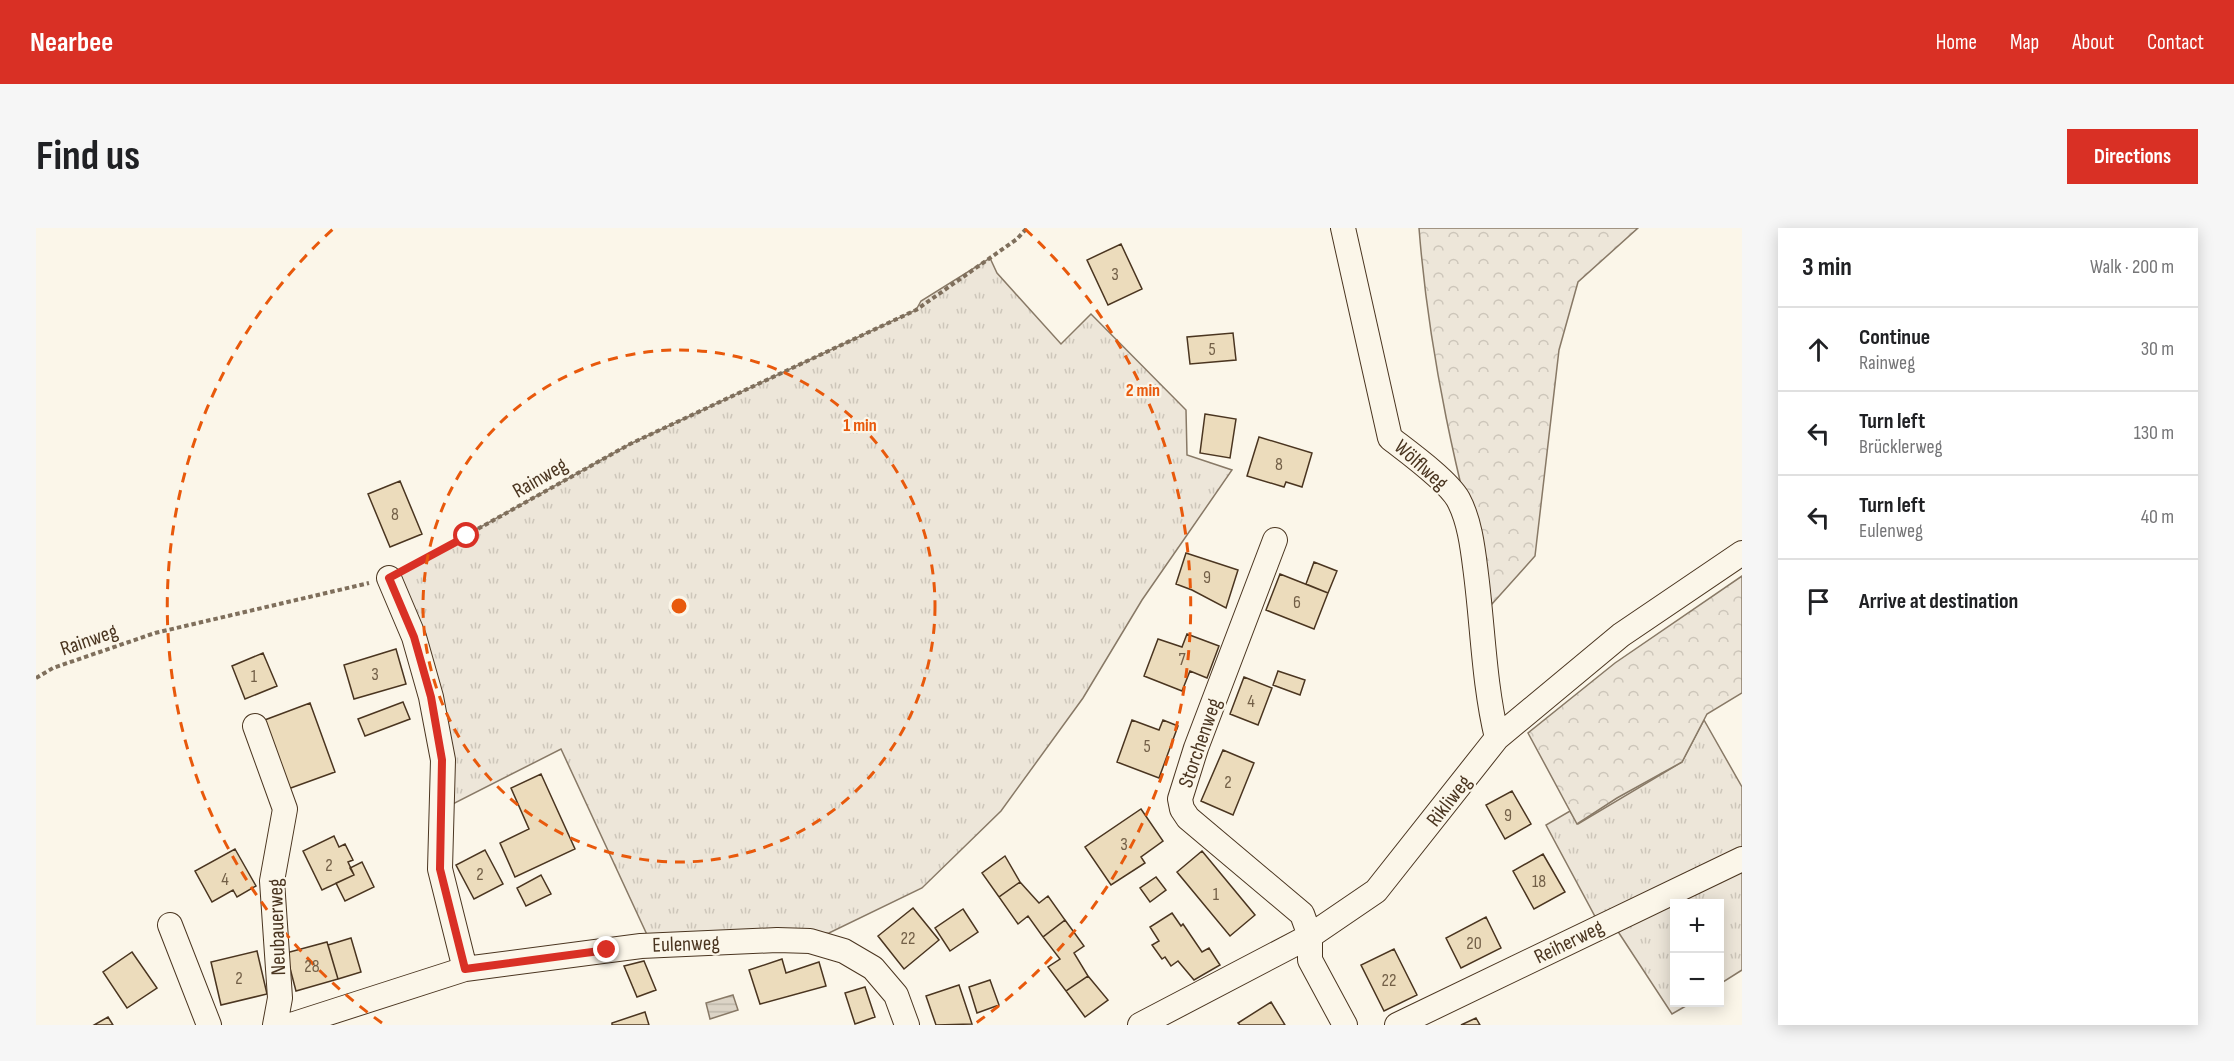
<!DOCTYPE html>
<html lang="en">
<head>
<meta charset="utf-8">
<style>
	:root { --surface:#fff; --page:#f6f6f6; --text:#202124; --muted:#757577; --line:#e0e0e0; --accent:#d93025 }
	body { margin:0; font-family:"Sofia Sans Condensed",sans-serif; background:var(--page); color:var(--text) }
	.controls { position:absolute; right:18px; bottom:18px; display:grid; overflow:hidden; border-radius:0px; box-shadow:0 3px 15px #0003 }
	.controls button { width:54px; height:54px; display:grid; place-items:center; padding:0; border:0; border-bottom:2px solid var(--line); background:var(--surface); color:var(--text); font:30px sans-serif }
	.stop { position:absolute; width:18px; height:18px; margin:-14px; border:4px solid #d93025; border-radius:50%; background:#fff }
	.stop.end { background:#d93025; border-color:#fff; box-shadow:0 2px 6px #0008 }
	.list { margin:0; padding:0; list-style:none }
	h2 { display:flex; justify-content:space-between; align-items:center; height:78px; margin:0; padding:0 24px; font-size:26px }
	h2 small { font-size:20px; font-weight:400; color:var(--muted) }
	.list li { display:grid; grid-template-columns:39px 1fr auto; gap:18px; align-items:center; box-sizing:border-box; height:84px; padding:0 24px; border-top:2px solid var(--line) }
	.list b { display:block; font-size:22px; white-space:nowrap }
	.list p { margin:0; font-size:20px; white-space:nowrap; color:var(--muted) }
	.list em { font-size:20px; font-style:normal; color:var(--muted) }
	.icon { flex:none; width:33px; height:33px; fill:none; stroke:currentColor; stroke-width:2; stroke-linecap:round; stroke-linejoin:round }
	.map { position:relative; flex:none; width:1706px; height:797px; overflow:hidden; border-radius:0px }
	header { display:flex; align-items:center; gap:36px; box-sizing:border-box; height:84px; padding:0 30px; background:var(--accent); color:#fff }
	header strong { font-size:28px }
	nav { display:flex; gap:33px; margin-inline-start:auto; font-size:21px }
	.intro { display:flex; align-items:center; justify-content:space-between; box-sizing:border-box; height:144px; padding:0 36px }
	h1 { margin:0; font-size:42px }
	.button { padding:15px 27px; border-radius:0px; background:var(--accent); color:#fff; font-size:21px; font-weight:700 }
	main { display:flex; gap:36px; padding:0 36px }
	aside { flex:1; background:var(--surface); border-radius:0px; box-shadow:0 3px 15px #0003 }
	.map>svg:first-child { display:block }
</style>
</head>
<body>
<header>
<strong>Nearbee</strong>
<nav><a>Home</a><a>Map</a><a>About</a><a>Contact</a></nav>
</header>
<div class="intro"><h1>Find us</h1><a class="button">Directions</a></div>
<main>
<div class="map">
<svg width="1706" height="797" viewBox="0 0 1706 797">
	<defs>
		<pattern id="grass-tufts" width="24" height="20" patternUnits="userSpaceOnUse" patternTransform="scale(1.5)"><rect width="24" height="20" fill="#ede6d9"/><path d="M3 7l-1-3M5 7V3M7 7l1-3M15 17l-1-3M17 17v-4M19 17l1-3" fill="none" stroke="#cdc6ba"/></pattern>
		<pattern id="forest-crowns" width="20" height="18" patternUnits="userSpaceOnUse" patternTransform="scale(1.5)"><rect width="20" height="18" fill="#ede6d9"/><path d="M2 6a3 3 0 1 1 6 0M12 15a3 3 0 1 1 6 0" fill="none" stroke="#cdc6ba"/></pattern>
		<pattern id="water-rules" width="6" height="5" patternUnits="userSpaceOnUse" patternTransform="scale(1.5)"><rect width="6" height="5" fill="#dcd4c6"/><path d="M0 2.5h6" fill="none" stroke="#beb7aa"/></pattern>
	</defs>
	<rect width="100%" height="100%" fill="#fbf6e9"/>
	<path fill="url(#grass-tufts)" stroke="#887966" stroke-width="1.5" d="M954 30 961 45 1025 116 1055 86 1150 182 1151 227 1196 242 1106 372 1047 470 965 583 886 660 793 705 613 711 525 521 411 579 353 350 594 216 880 82 885 73Z
		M1668 492 1706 559V742L1684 756V676H1638V774L1655 775 1636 786 1581 702 1569 707 1510 597 1534 583 1542 596 1646 534Z"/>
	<path fill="url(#forest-crowns)" stroke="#887966" stroke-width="1.5" d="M1383 0H1602L1542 54 1523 122 1499 328 1456 376C1421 252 1393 128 1383 0Z
		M1706 348V465L1671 486 1646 534 1581 570 1541 596 1492 505 1579 435Z"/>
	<path fill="url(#water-rules)" stroke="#887966" stroke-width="1.5" d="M697 767 702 782 674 791 670 775Z"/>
	<path fill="#ecdcbc" stroke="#4a3520" stroke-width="1.5" d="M1085 16 1106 61 1072 77 1051 32Z
		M1197 105 1200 132 1154 136 1151 109Z
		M1169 186 1200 191 1194 230 1164 225Z
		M1223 209 1276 225 1266 259 1250 254 1248 259 1211 248Z
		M364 253 386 306 354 319 332 266Z
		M1150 325 1202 342 1190 380 1156 362 1140 356Z
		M1278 334 1301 343 1292 365 1270 356Z
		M1244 346 1292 365 1278 401 1230 382Z
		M1151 406 1183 418 1171 450 1154 443 1146 463 1108 448 1122 411 1146 419Z
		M360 421 370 456 318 471 308 437Z
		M227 425 241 458 209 471 196 438Z
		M1242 443 1269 452 1264 467 1237 457Z
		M1208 449 1236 460 1222 497 1194 486Z
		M367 474 374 491 329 508 322 491Z
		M274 475 299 544 252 561 226 493Z
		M1096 492 1123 502 1127 492 1142 498 1123 550 1081 534Z
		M1187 522 1218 535 1197 587 1165 573Z
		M505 546 539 621 479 649 464 615 493 601 475 560Z
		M1476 563 1495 596 1469 611 1450 577Z
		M1105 581 1127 613 1105 629 1109 635 1075 657 1049 619Z
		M298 608 303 619 309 616 317 632 312 634 318 647 286 662 267 623Z
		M199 621 220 658 201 669 197 662 176 674 159 643Z
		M449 622 467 656 438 671 420 637Z
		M1166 623 1219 687 1194 708 1141 644Z
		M1507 626 1529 664 1498 681 1477 643Z
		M969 628 984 654 963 669 946 645Z
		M326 634 338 659 309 673 300 655 318 647 314 640Z
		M505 647 515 666 490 678 481 660Z
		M1120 649 1130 662 1114 674 1104 660Z
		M984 654 1003 675 1012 668 1029 692 1007 709 992 688 982 696 963 669Z
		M877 680 903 712 868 741 842 708Z
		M927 681 942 704 914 723 899 700Z
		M1136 685 1145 698 1147 696 1166 724 1173 720 1184 737 1158 752 1142 733 1135 738 1129 729 1126 731 1116 717 1123 713 1114 699Z
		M1450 689 1465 720 1425 740 1410 710Z
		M1029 692 1048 718 1038 725 1052 748 1030 763 1012 739 1024 731 1007 709Z
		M315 710 325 744 302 751 292 717Z
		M291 714 302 751 260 763 250 725Z
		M1358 721 1381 767 1348 783 1325 737Z
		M221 723 231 766 185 777 175 734Z
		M96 724 121 760 91 780 67 744Z
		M746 731 750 745 783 734 790 758 724 776 713 742Z
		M608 733 620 762 601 769 588 738Z
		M1052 748 1072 772 1049 789 1030 763Z
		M954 752 963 777 941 785 933 759Z
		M923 757 936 796 900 797 890 768Z
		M829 759 839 789 819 796 809 765Z
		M1235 774 1249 797H1204L1202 795Z
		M609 784 613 797H576V795Z
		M72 789 77 797H58Z
		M1440 790 1444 797H1425Z"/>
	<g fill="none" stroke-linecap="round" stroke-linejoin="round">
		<g stroke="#4a3520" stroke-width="26">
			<path id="minor" d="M1307 0 1354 210C1372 224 1411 252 1422 271 1434 293 1437 322 1440 346 1447 401 1448 456 1461 510
				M1239 312 1160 520 1144 571 1146 581 1152 590 1266 686 1274 708V732L1309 797
				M353 350 378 409 395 469 407 532 404 641 429 741
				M219 498 249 581 236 653 244 770 239 797
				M134 697 173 797
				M255 797 429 741 605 718 741 712 774 713 808 723 837 740 860 767 871 797
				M1104 797 1274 708 1340 663 1461 510 1585 407 1706 325
				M1361 797 1706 631"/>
		</g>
		<path stroke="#7f6f5c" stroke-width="4" stroke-dasharray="4.5 3" stroke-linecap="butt" d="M370 341 594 216 880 82 981 11 991 0
			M0 450 17 440 119 405 333 355"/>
		<use href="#minor" stroke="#fbf6e9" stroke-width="24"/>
	</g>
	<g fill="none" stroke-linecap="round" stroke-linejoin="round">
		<path stroke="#d93025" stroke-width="8" d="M431 308 353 350 378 409 395 469 406 532 404 641 429 741 571 722"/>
	</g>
	<g fill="none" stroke="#e8590c" stroke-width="3" stroke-dasharray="10 8">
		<circle cx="643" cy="378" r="256"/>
		<path d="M346 795A512 512 0 0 1 297 1M989 1A512 512 0 0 1 940 795"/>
	</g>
	<g text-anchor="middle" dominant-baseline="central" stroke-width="4.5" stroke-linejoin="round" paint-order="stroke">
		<g font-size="18" fill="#725f47">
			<text x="1079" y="46">3</text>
			<text x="1176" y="121">5</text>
			<text x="1243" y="236">8</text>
			<text x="359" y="286">8</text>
			<text x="1171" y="349">9</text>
			<text x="1261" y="374">6</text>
			<text x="1146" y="431">7</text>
			<text x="339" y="446">3</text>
			<text x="218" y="448">1</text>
			<text x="1215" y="473">4</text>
			<text x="1111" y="518">5</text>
			<text x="1192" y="554">2</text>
			<text x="1472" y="587">9</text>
			<text x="1088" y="616">3</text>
			<text x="293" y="637">2</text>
			<text x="444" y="646">2</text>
			<text x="189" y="651">4</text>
			<text x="1503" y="653">18</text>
			<text x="1180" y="666">1</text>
			<text x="872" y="710">22</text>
			<text x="1438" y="715">20</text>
			<text x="276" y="738">28</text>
			<text x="203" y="750">2</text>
			<text x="1353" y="752">22</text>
		</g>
		<g font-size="21" fill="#4a3520" stroke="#fbf6e9">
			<text transform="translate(1385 237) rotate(42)">Wölflweg</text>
			<text transform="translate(504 250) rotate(-30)">Rainweg</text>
			<text transform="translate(53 412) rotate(-19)">Rainweg</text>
			<text transform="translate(1164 515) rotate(-71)">Storchenweg</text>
			<text transform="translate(1413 573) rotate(-52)">Rikliweg</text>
			<text transform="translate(241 699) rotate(-92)">Neubauerweg</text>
			<text transform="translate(1533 714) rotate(-26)">Reiherweg</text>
			<text transform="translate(650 716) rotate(-2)">Eulenweg</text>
		</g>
	</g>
	<circle cx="643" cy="378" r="9" fill="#e8590c" stroke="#fbf6e9" stroke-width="3"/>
	<g font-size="18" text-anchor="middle" font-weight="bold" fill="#e8590c" stroke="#fbf6e9" stroke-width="4.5" stroke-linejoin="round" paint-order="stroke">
		<text x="1107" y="168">2 min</text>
		<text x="824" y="203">1 min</text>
	</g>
</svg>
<div class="controls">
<button>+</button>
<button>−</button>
</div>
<div class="stop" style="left:431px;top:308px"></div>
<div class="stop end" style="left:571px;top:722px"></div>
</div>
<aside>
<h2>3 min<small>Walk · 200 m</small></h2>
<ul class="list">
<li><svg class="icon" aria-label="ahead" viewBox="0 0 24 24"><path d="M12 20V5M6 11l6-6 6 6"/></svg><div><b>Continue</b><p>Rainweg</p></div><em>30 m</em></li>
<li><svg class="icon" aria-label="left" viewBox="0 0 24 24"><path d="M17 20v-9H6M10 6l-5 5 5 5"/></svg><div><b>Turn left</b><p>Brücklerweg</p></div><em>130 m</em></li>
<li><svg class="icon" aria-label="left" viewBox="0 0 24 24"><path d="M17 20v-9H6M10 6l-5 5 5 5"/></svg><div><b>Turn left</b><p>Eulenweg</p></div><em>40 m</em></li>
<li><svg class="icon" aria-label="arrive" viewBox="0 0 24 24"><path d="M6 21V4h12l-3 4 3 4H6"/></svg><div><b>Arrive at destination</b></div></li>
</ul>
</aside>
</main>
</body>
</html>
